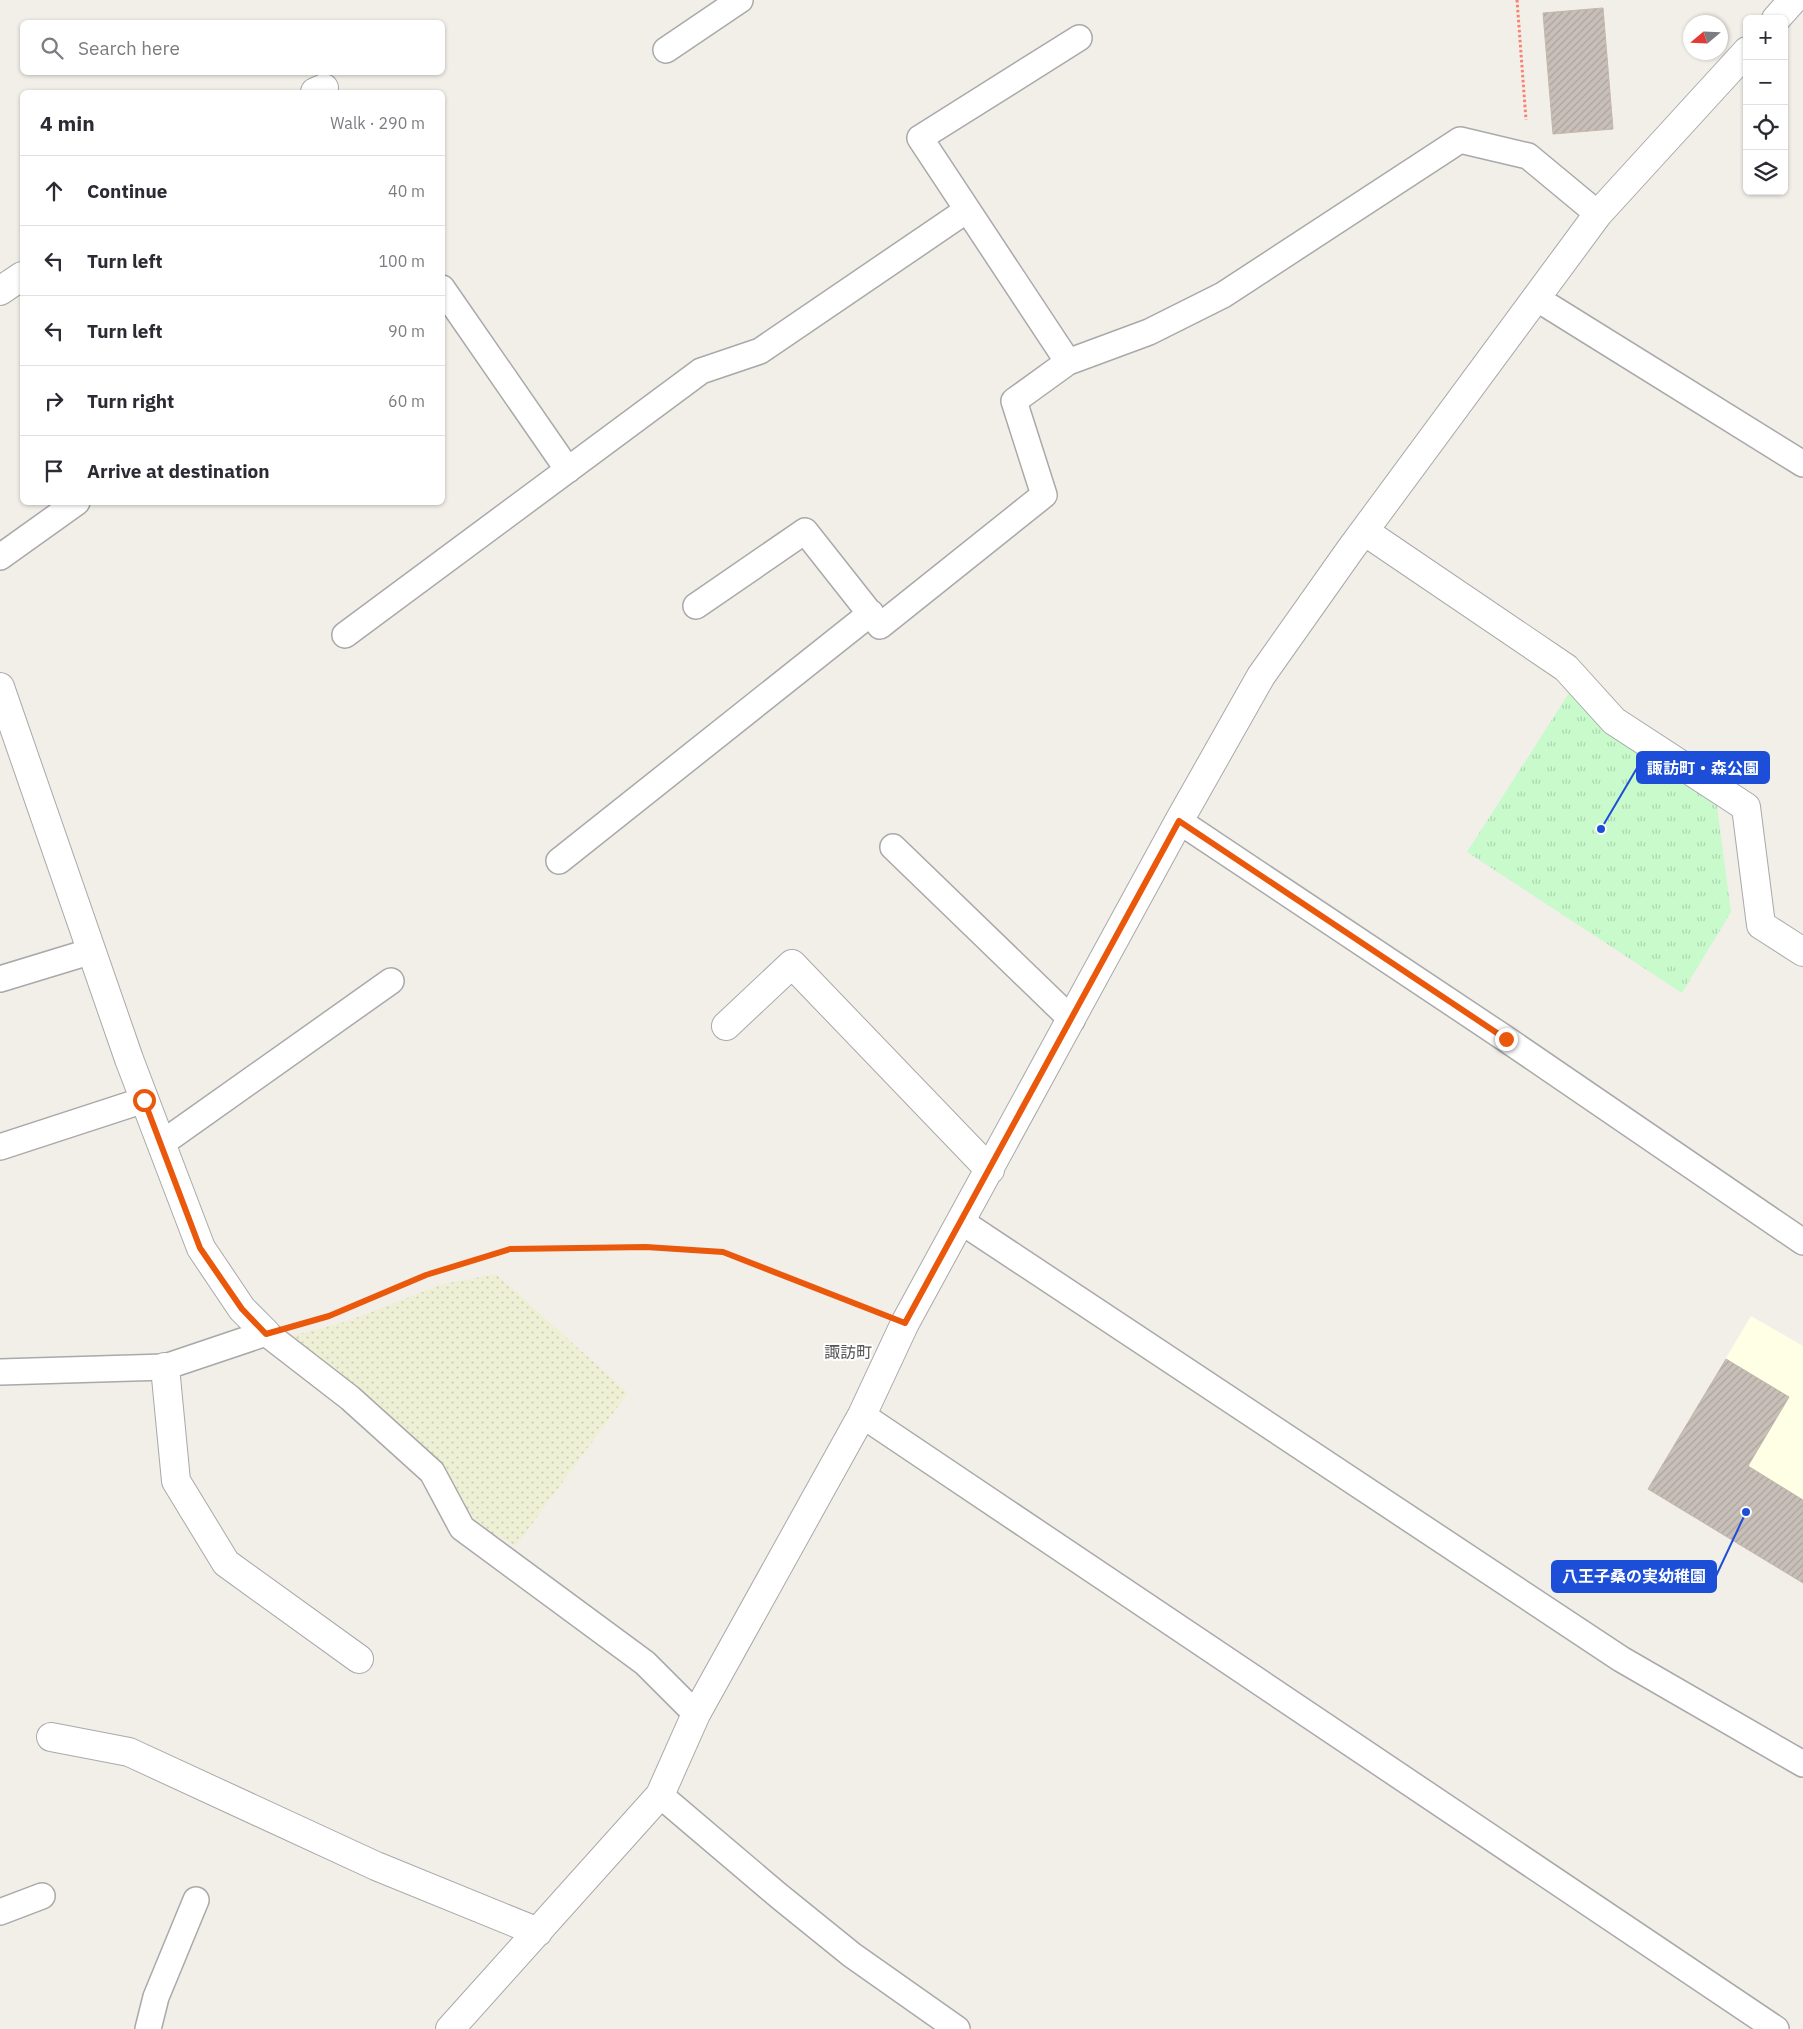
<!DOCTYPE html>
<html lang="en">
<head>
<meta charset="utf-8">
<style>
	:root { --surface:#fff; --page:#f2f2f3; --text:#2b2b33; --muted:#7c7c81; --line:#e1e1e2 }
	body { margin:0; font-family:"IBM Plex Sans","Noto Sans JP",sans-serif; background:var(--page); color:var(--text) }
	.controls { position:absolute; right:15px; top:15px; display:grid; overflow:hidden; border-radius:8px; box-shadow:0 1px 4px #0004 }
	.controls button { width:45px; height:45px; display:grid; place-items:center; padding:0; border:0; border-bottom:1px solid var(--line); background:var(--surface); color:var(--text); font:25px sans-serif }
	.compass { position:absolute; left:1683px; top:15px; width:45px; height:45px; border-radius:50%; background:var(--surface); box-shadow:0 1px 4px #0004; rotate:251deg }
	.stop { position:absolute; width:15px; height:15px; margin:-11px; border:4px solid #ea580c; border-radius:50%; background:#fff }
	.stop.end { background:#ea580c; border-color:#fff; box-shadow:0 1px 5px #0008 }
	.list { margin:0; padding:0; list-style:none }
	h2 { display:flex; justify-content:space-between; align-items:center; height:65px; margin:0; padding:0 20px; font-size:21px }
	h2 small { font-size:16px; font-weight:400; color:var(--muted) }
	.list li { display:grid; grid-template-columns:32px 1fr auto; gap:15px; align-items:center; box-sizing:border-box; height:70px; padding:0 20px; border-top:1px solid var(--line) }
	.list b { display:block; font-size:19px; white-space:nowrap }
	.list em { font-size:16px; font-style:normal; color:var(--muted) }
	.icon { flex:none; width:28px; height:28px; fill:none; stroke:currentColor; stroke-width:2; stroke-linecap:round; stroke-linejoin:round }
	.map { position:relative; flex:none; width:1803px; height:2029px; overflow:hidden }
	.search { position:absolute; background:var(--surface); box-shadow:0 1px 4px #0004; left:20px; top:20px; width:425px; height:55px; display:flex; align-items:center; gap:12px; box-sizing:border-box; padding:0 18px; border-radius:8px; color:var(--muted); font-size:19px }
	.panel { position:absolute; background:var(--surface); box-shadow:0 1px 4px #0004; left:20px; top:90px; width:425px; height:415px; border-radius:8px }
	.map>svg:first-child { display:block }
</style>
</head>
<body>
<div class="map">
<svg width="1803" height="2029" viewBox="0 0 1803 2029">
	<defs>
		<pattern id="farmland-dots" width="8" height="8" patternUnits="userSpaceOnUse" patternTransform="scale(1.25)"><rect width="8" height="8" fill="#eef0d5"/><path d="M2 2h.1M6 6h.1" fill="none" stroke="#ccceb7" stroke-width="1.8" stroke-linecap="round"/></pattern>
		<pattern id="park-tufts" width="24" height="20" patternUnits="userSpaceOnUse" patternTransform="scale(1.25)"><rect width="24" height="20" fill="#c8facc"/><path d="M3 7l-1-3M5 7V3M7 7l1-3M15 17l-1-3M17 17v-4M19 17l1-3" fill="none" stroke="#acd6af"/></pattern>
		<pattern id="building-hatch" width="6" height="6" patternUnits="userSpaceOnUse" patternTransform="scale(1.25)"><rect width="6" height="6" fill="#c7bfb8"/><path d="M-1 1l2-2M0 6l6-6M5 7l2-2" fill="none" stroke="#aba49e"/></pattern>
	</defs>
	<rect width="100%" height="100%" fill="#f2efe9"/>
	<path fill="#ffffe5" d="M1751 1316 1803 1346V1583L1648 1489Z"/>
	<path fill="url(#farmland-dots)" d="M496 1274 628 1393 516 1546 479 1526 435 1462 291 1336 348 1321 443 1284Z"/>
	<path fill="url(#park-tufts)" d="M1569 693 1604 730 1717 806 1731 912 1682 993 1467 852Z"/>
	<path fill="url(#building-hatch)" stroke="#c4b6ab" d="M1603 8 1613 129 1553 134 1543 13Z
		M1726 1359 1789 1397 1748 1466 1803 1500V1583L1648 1489Z"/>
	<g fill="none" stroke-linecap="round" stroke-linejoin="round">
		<g stroke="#a9a9a9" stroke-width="28">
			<path id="lane" d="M666 50 740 0
				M442 288 568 470
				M1536 298 1803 464
				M1068 362 920 138 1079 38
				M0 557 77 502
				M696 606 805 531 880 626 1044 495 1014 401 1068 362 1149 332 1223 295 1460 140 1528 156 1598 214
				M345 635 701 371 760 351 967 210
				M1179 821 1506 1039 1803 1242
				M893 847 1072 1020
				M559 861 871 613
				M0 979 92 951
				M161 1144 391 981
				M0 1147 144 1100
				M962 1222 1621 1659 1803 1764
				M0 1372 165 1367 266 1333 350 1398 432 1472 462 1528 645 1663 696 1714
				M862 1415 1776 2029
				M660 1795 779 1896 852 1955 957 2029
				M0 1912 42 1896
				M148 2029 156 1997 196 1900"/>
		</g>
		<g stroke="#a9a9a9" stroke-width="30">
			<path id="street" d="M1776 19 1793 0
				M315 92 324 88
				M0 291 22 276
				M1364 531 1566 668 1614 721 1746 807 1761 925 1803 952
				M0 687 129 1059 201 1248 242 1309 266 1333
				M726 1026 792 964 990 1170
				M165 1367 176 1481 226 1563 359 1659
				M51 1737 129 1752 376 1866 538 1932
				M450 2029 660 1795 696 1714 862 1415 905 1323 1179 821 1261 676 1350 550 1598 214 1747 51"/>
		</g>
		<path stroke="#fa8072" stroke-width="3" stroke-dasharray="2.5 2.5" stroke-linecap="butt" d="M1517 0 1526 120
			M310 1321 329 1316 426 1275 510 1249 646 1247 723 1252 872 1310"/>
		<use href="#lane" stroke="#fff" stroke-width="25"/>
		<use href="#street" stroke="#fff" stroke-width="28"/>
	</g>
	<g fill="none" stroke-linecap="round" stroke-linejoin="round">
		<path stroke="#ea580c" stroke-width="6" d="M144 1100 200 1248 242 1309 266 1334 329 1316 426 1275 510 1249 646 1247 723 1252 905 1323 1179 821 1506 1039"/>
	</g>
	<g text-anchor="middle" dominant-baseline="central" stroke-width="4" stroke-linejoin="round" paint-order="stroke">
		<g font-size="16" fill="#555" stroke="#fff">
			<text x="848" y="1352">諏訪町</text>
		</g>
	</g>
	<path fill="none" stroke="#1d4ed8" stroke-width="2" d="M1601 829L1637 768M1746 1512L1716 1576"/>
	<g fill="#1d4ed8" stroke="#fff" stroke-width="2">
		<circle cx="1601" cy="829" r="5"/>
		<circle cx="1746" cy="1512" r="5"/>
	</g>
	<g fill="#1d4ed8" stroke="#1d4ed8" stroke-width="2">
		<rect x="1637" y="752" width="132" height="31" rx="5"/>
		<rect x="1552" y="1561" width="164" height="31" rx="5"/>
	</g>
	<g font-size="16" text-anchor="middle" font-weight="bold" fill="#fff">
		<text x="1703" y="774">諏訪町・森公園</text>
		<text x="1634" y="1582">八王子桑の実幼稚園</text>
	</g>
</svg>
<div class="controls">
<button>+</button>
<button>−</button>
<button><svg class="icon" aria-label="locate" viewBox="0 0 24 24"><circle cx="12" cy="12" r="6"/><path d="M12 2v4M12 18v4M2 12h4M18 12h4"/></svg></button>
<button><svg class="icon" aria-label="layers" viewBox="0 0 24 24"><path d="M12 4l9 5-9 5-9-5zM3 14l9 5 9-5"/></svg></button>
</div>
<svg class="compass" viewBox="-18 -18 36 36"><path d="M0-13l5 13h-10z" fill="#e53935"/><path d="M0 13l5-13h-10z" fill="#7c7c81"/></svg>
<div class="stop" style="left:144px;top:1100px"></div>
<div class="stop end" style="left:1506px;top:1039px"></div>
<div class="search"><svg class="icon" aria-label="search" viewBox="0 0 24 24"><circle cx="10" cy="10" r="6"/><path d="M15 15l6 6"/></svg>Search here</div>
<section class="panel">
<h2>4 min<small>Walk · 290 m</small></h2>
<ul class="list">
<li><svg class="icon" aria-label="ahead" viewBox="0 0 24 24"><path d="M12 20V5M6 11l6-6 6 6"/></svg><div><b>Continue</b></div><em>40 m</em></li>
<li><svg class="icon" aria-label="left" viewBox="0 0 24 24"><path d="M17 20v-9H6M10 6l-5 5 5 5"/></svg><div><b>Turn left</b></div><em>100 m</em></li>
<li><svg class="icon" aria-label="left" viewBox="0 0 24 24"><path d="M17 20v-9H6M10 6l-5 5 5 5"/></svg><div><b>Turn left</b></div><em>90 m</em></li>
<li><svg class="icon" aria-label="right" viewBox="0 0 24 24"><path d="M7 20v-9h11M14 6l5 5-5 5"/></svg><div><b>Turn right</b></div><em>60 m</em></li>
<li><svg class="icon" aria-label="arrive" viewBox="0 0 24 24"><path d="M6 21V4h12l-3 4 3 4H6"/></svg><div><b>Arrive at destination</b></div></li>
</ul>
</section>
</div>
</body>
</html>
